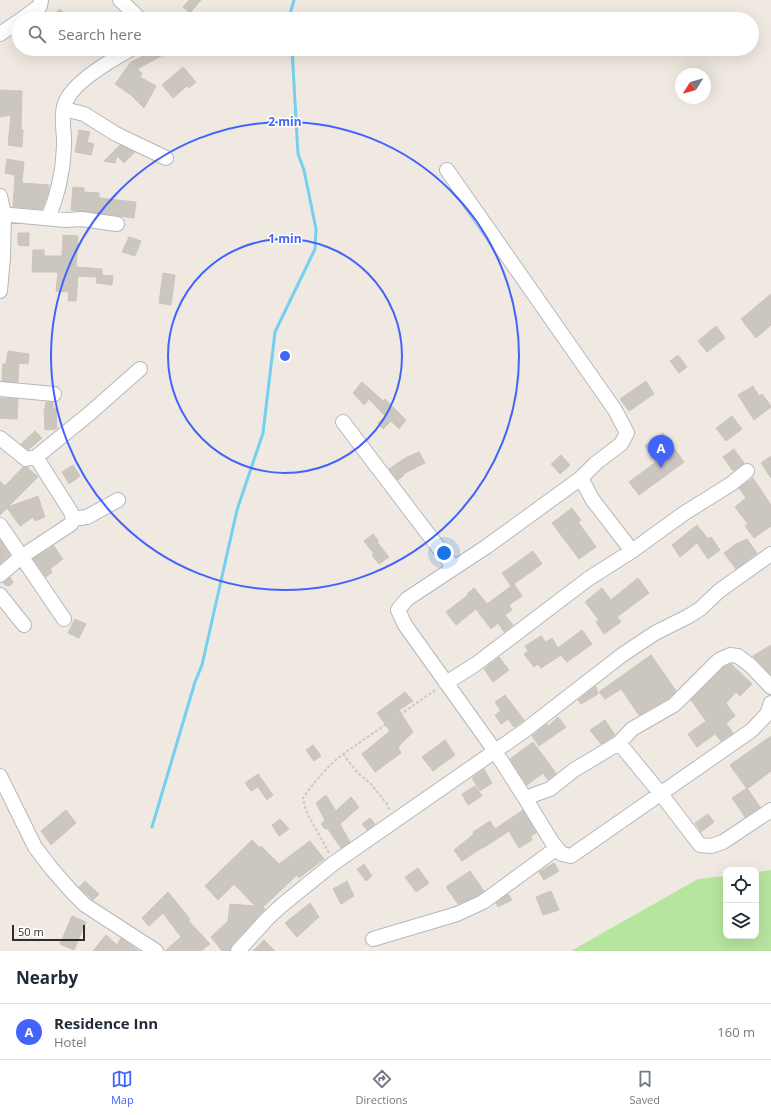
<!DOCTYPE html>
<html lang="en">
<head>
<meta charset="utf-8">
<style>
	:root { --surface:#fff; --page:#f2f2f3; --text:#1f2937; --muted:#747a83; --line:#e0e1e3; --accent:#4264fb }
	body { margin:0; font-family:"Open Sans",sans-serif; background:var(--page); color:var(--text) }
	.controls { position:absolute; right:12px; bottom:12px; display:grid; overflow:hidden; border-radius:8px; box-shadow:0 4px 16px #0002 }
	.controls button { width:36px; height:36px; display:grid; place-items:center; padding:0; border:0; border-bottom:1px solid var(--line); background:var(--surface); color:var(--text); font:20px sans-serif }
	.compass { position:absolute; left:675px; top:68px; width:36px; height:36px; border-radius:50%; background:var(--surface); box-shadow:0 4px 16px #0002; rotate:233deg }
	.scale { position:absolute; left:12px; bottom:10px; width:73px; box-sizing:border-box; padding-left:4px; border:2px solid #2e2e2e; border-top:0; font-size:11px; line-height:14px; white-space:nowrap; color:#2e2e2e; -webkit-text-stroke:3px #fff; paint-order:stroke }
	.you { position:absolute; left:444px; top:553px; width:14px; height:14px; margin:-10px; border:3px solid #fff; border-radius:50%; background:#1a73e8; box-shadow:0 0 0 6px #1a73e833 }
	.badge { display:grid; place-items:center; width:26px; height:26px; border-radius:50%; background:var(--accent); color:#fff; font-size:13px; font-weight:700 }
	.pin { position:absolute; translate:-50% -33px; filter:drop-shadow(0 1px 2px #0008) }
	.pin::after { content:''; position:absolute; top:21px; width:14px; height:12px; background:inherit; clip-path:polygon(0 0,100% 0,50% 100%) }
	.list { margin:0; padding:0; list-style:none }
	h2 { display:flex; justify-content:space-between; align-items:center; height:52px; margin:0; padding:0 16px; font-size:17px }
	h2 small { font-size:13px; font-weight:400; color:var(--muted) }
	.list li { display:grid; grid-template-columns:26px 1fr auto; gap:12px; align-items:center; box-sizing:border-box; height:56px; padding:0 16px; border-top:1px solid var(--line) }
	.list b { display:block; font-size:15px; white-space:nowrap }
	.list p { margin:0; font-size:13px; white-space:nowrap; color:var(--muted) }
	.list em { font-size:13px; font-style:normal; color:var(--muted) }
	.icon { flex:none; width:22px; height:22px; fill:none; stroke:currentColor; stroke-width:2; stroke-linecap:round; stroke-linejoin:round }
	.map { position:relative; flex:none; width:771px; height:951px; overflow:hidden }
	.search { position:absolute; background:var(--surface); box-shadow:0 4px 16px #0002; left:12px; right:12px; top:12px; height:44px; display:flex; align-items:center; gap:10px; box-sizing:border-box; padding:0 14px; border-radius:22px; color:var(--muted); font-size:15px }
	.sheet { height:108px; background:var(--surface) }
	nav { display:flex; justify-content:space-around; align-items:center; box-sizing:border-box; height:56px; border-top:1px solid var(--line); background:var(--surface); font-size:11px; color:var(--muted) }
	nav a { display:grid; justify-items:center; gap:2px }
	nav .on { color:var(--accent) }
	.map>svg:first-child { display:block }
</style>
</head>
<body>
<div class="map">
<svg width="771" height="951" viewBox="0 0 771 951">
	<rect width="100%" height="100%" fill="#efe9e1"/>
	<path fill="#b6e59e" d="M771 870V951H571L698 879 726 876V936H756V872Z"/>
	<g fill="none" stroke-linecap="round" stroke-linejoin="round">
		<path stroke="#75cff0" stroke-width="3" d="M291 19 290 14 294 0
			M152 827 195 682 202 665 237 510 263 433 275 332 315 249 316 229 304 170 298 154 292 49"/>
	</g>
	<path fill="#cbc7bf" stroke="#cbc5ba" d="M189 0H201L190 13 183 7Z
		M60 9 68 19H49Z
		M157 49H174L137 69 142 73 140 77 156 86 144 108 131 95 115 84 131 62Z
		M183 67 196 82 189 88 187 86 173 98 162 85Z
		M0 90 22 91 21 130H23L22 147 8 145 11 115 0 117Z
		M79 130 90 132 87 142 94 144 91 155 75 152Z
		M120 145 135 152 124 163 117 156 115 163 104 161Z
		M7 159 24 162 22 183 49 185 48 193 42 209 13 207 15 175 5 173Z
		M73 187 84 188V192L99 193V198L136 202 134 218 83 211 71 210Z
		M18 233H29V246L18 245Z
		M63 235 78 236 76 267 102 269V275L113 276 112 285 96 283 97 277 78 276 76 301H68L69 292 56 291 58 272H32L33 250H44V256H62Z
		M129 237 141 241 135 256 122 252Z
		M163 273 175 275 171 305 159 303Z
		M771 294V325L756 338 741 319Z
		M716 326 725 338 707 352 698 341Z
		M8 351 29 354 28 364 19 363 18 382 2 381 3 364H6Z
		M678 355 687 367 679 373 670 361Z
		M646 381 654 394 629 411 620 399Z
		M362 382 383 401 385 399 406 420 399 429 391 421 383 429 378 423 385 416 369 399 364 405 353 393Z
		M753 386 759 396 762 394 771 406V407L754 420 738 395Z
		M0 398 18 399 17 419 0 418Z
		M46 402H53V408H56L57 429 45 430 44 409H45Z
		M732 416 742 429 726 441 716 428Z
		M35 431 42 438 28 450 21 444Z
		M663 433 684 462 639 495 629 482 656 462 645 446Z
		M734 449 744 463 733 471 723 457Z
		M419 452 425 463 403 474 404 475 398 480 389 469 407 457Z
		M561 455 570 465 560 474 551 464Z
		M771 456V478L761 463Z
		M73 465 80 476 69 484 62 472Z
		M23 467H27L38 477 8 507 38 496 45 517 35 521 33 517 20 526 7 508 0 515V481L5 486Z
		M753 478 771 505V526L754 538 745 526 748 524 735 507 746 498 739 488Z
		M572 508 581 520 578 522 596 547 579 559 552 523Z
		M697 525 708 539 711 537 720 550 708 559 697 543 680 557 672 545Z
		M373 534 379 541 377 542 389 557 379 564 372 555 374 554 364 541Z
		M747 539 757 553 736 569 724 553 736 544Z
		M0 540 10 555 0 564Z
		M54 546 63 559 50 569 52 572 46 577 33 559Z
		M533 551 542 564 511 586 502 573Z
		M10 577 13 582 11 585 8 586 5 585 3 583Z
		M638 578 649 593 617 617 621 622 604 634 596 622 599 620 585 602 602 588 611 600Z
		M514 584 522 596 509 605 512 610 505 615 513 625 504 632 498 623 491 629 476 609 456 625 446 612 468 595 467 594 474 588 487 604Z
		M75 619 86 624 79 638 68 633Z
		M582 630 592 644 567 662 561 655 541 668 538 664 534 667 524 654 528 651 525 646 541 636 546 642 552 638 558 648Z
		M771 645V675L753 656Z
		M651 655 676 691 669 698 639 715 621 689 605 699 599 692Z
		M499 657 509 670 493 682 484 669Z
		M731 664 752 684 740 696 736 692 726 703 735 716 726 723 733 733 721 741 715 734 697 747 688 734 706 721 691 700 724 667Z
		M596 686 598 694 581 704 578 700Z
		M405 692 413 701 399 710 413 732 398 747 401 753 375 772 362 754 390 731 377 713Z
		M505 695 524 720 514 727 508 719 501 724 495 715 501 711 495 702Z
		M558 717 566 727 539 746 532 736 547 724 548 726Z
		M605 720 615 735 601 744 590 730Z
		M771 736V771L747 789 730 765Z
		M445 740 455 755 433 771 422 757Z
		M533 742 556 773 548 780 543 773 527 785 510 759Z
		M313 745 321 756 314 761 306 750Z
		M484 769 492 783 480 791 472 778Z
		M258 774 273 795 267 800 258 787 251 791 245 783Z
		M475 786 482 796 468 805 462 794Z
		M747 788 760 807 745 817 732 798Z
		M326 795 336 811 351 797 359 807 340 824 350 842 341 848 327 828 325 829 321 824 325 820 316 803Z
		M66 810 76 823 51 845 41 831Z
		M523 810 536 833 531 836 532 840 519 848 509 831 483 848V847L462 861 454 850 474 834 473 832 490 821 495 829Z
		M708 814 714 822 701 832 695 823Z
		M370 818 375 824 367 830 362 824Z
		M280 819 289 829 279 836 272 825Z
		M252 840 260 848 261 846 279 864 310 841 324 859 299 878 297 875 263 907 265 909 232 945 230 951H222L211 937 228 921 230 904 255 906 234 884 218 900 205 886Z
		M554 863 559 871 544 880 539 872Z
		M364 864 372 876 366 881 357 869Z
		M418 868 429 883 416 892 405 877Z
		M470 871 484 891 479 895 458 904 446 887Z
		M85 881 99 894 93 900 79 887Z
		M347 881 354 896 341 904 333 889Z
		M551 891 559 910 543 915 536 897Z
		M168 892 190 919 188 920 210 944 201 951H165L181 937 163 913 149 926 142 918Z
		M508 894 512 900 498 907 496 903Z
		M310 903 319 917 297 937 285 923Z
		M72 916 86 922 74 950 60 944Z
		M106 935 117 945 121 938 139 951H93Z
		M264 940 275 951H253Z"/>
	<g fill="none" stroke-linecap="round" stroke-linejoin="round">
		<g stroke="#b4b7c1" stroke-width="16">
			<path id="minor" d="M120 0 140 19
				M22 19 40 6 41 0
				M0 34 19 21
				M64 109 84 114 116 134 166 158
				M447 170 615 410 627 433 621 444 596 463 581 478 592 499 632 551
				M0 196 4 214 3 257 0 291
				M0 214 66 220 82 219 117 224
				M48 218C58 195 63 173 64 147 65 132 59 113 67 99 76 81 113 59 131 49
				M0 389 54 394
				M343 422 454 568 407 599 398 610 405 625 495 751 525 798
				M0 438 26 459 36 457 89 414 140 369
				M73 519 87 517 118 500
				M0 525 64 619
				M454 568 486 547 581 478
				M0 575 21 557 71 524 73 519 71 512 36 457
				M0 595 24 625
				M446 683 476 664 588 579 632 551 683 514 731 484 747 471
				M771 687 751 666 738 656 730 655 719 660 674 705 632 729 619 743 574 770 550 789 525 798 552 842 562 854 571 856 752 730 767 714 771 703
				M619 743 661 794 700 845 711 846 723 842 771 810
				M0 776 35 847 51 868 72 892 85 905 156 951
				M373 939 457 914 483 902 557 848
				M238 951 267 919 282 905 334 863 524 731 622 655 655 633 687 617 700 609 719 591 771 554"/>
		</g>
		<path stroke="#c9c9c9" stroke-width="2" stroke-dasharray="3 2" stroke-linecap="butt" d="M343 754 357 772 371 784 387 804 390 811
			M329 853 308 815 305 807 303 798C314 782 327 767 343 754L437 689"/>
		<use href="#minor" stroke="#fff" stroke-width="14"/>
	</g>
	<g fill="none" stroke="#4264fb" stroke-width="2">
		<circle cx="285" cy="356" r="117"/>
		<circle cx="285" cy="356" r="234"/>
	</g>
	<circle cx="285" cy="356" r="6" fill="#4264fb" stroke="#fff" stroke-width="2"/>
	<g font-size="12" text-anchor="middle" font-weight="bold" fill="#4264fb" stroke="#fff" stroke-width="3" stroke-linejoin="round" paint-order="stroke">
		<text x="285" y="126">2 min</text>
		<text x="285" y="243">1 min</text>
	</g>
</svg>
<div class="controls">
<button><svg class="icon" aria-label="locate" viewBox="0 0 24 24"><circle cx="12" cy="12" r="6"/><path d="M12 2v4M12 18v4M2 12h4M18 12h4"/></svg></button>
<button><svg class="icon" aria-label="layers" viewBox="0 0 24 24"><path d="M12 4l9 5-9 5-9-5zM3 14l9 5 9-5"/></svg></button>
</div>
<svg class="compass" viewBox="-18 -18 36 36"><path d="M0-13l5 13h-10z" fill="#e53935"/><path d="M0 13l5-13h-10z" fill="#747a83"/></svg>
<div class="scale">50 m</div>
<div class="you"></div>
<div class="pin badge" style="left:661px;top:468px">A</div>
<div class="search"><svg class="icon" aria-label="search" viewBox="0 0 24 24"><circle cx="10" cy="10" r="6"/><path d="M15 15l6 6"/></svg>Search here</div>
</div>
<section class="sheet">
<h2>Nearby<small></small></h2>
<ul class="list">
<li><span class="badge">A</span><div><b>Residence Inn</b><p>Hotel</p></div><em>160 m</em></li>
</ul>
</section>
<nav>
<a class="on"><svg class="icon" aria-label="map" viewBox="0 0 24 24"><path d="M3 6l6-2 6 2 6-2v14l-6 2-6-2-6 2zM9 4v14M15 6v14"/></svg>Map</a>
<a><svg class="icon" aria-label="directions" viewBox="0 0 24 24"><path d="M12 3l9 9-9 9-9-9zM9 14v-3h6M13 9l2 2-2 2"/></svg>Directions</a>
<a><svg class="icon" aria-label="saved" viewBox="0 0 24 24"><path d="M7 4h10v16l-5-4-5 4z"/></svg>Saved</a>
</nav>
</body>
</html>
